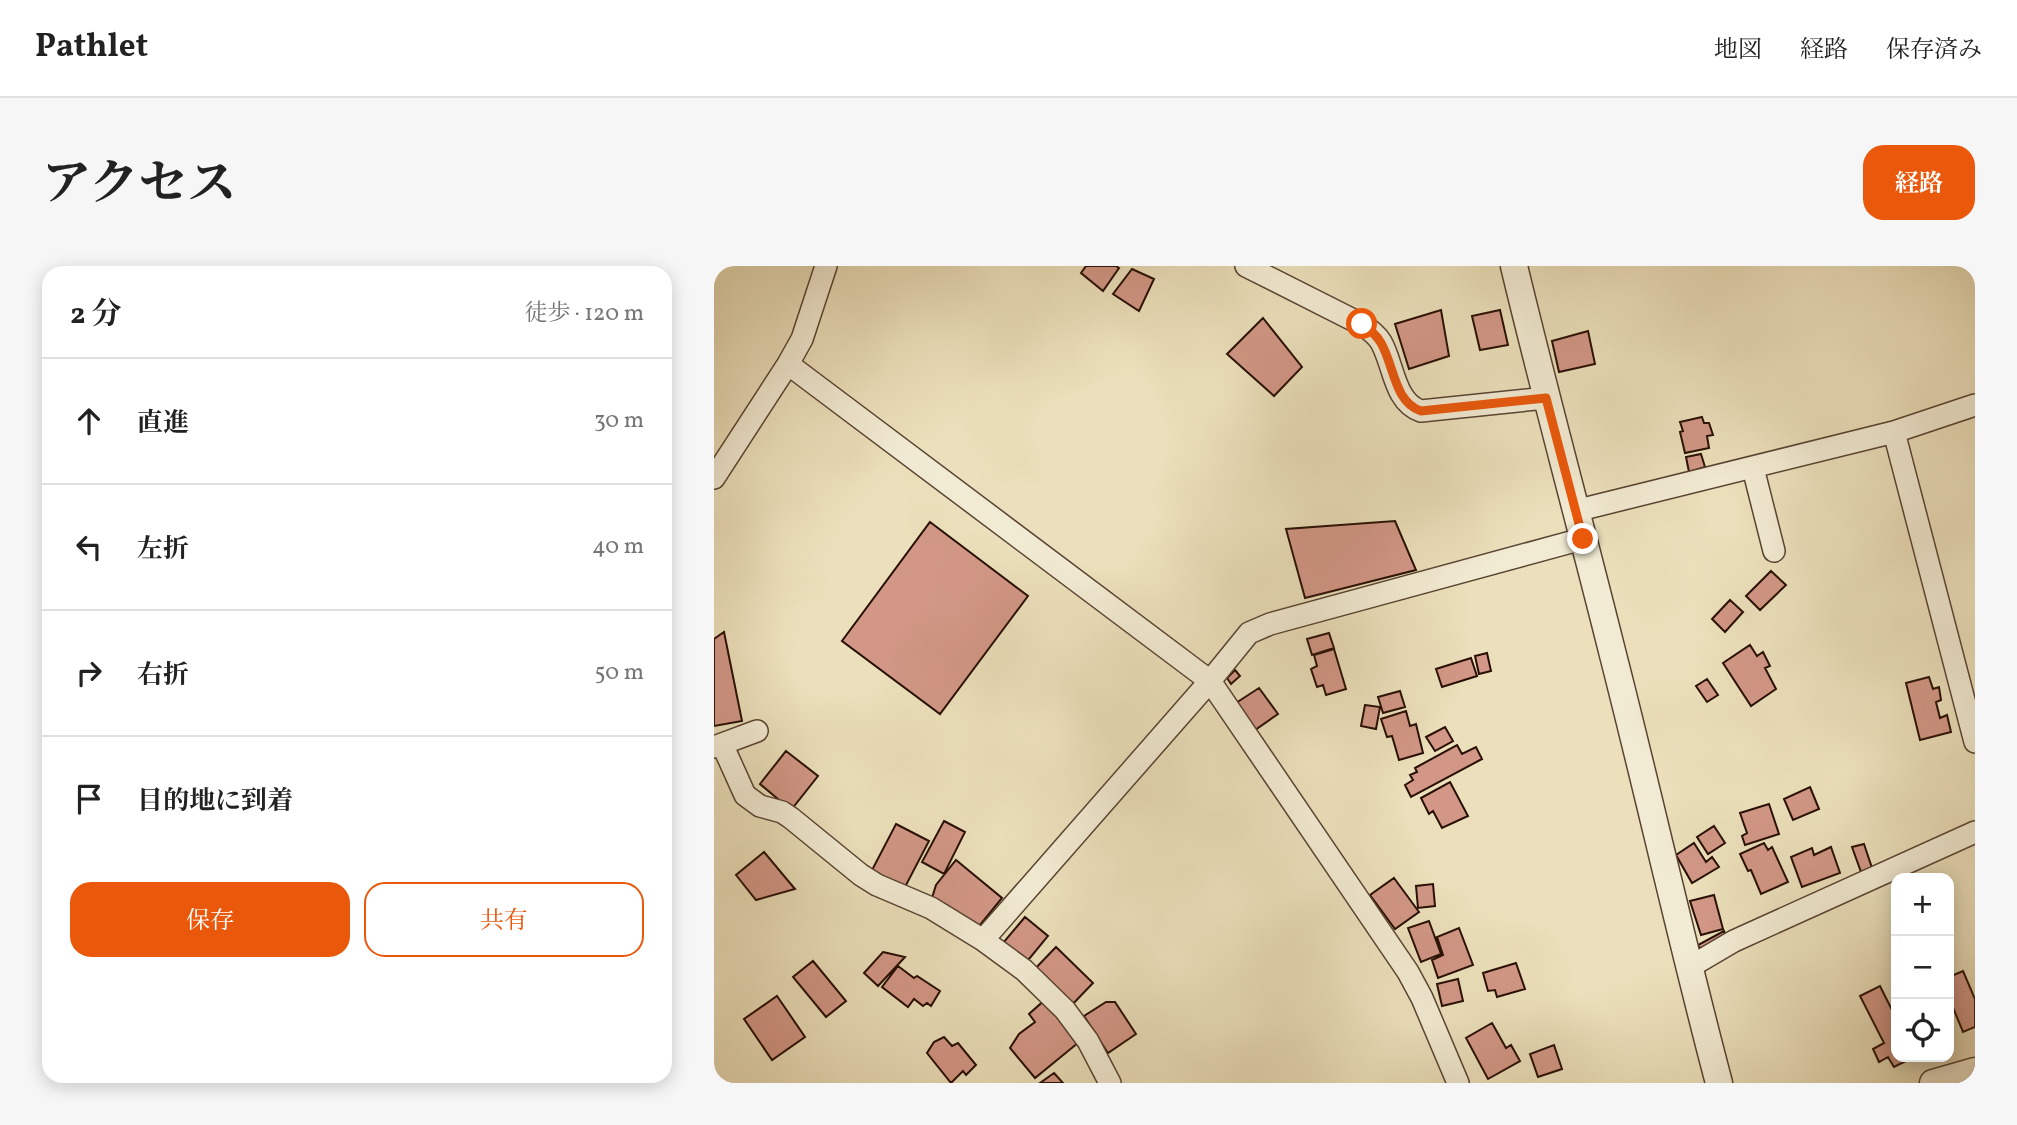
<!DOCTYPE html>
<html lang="ja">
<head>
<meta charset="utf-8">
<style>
	:root { --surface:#fff; --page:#f6f6f6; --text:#222; --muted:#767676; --line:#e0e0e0; --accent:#ea580c }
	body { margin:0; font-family:Vollkorn,"Noto Serif JP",serif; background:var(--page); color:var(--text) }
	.controls { position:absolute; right:21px; bottom:21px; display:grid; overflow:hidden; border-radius:14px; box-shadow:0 4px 18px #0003 }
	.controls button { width:63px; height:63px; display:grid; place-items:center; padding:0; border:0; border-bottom:2px solid var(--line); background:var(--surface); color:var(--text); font:35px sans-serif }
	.stop { position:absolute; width:21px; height:21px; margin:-16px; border:5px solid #ea580c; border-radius:50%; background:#fff }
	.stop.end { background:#ea580c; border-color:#fff; box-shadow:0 2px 7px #0008 }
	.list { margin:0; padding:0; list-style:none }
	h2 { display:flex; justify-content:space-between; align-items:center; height:91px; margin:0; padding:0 28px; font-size:30px }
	h2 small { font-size:23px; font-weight:400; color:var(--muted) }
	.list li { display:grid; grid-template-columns:46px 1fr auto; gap:21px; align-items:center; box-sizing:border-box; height:126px; padding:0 28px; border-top:2px solid var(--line) }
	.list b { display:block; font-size:26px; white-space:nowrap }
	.list em { font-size:23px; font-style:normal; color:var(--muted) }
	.actions { display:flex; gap:14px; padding:21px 28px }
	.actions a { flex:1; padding:16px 0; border:2px solid var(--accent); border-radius:21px; text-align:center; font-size:24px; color:var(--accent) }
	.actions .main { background:var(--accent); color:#fff }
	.icon { flex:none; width:38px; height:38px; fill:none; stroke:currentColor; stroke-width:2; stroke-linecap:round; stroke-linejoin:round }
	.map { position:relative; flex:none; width:1261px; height:817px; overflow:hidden; border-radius:21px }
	header { display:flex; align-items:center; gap:42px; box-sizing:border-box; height:98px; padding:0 35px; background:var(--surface); border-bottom:2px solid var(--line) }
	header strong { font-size:33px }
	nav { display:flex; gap:38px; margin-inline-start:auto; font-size:24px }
	.intro { display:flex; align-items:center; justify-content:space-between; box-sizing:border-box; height:168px; padding:0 42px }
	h1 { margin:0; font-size:49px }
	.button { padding:18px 32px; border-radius:21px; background:var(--accent); color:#fff; font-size:24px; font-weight:700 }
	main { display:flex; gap:42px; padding:0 42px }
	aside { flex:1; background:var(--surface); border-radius:21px; box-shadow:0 4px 18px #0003 }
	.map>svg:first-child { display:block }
</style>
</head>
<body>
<header>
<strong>Pathlet</strong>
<nav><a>地図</a><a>経路</a><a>保存済み</a></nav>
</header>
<div class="intro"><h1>アクセス</h1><a class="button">経路</a></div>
<main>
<aside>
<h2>2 分<small>徒歩 · 120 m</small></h2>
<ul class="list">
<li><svg class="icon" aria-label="ahead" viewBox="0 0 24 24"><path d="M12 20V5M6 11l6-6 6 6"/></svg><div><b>直進</b></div><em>30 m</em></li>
<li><svg class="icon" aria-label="left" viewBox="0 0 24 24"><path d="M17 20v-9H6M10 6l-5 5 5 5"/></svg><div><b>左折</b></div><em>40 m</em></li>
<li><svg class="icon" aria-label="right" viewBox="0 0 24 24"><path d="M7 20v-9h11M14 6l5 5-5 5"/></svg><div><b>右折</b></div><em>50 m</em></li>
<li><svg class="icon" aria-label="arrive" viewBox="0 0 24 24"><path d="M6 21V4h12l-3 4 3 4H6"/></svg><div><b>目的地に到着</b></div></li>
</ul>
<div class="actions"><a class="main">保存</a><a>共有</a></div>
</aside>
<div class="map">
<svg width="1261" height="817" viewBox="0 0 1261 817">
	<rect width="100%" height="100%" fill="#ebe0bb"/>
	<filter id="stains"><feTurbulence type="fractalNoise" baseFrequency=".00286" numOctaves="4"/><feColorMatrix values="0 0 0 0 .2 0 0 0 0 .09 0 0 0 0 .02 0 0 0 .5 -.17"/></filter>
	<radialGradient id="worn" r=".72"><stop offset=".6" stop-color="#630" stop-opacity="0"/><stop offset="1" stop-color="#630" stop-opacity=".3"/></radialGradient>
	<path fill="#d29786" stroke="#280f04" stroke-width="2" d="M372 0H402L405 2 389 25 367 7Z
		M418 3 440 13 425 45 399 28Z
		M727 44 735 90 695 103 681 58Z
		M786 44 794 79 766 84 758 50Z
		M549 52 588 101 560 130 513 88Z
		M874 65 881 98 845 106 838 75Z
		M988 151 990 157H995L999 169 993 170 995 182 971 187 966 166 969 165 966 156Z
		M987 188 991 201 975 206 972 191Z
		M681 255 702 304 591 332 572 263Z
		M216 256 314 330 226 448 128 375Z
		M1057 305 1072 319 1046 344 1032 330Z
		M1016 334 1029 346 1011 366 998 353Z
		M10 366 28 455 0 460V373Z
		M615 367 620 382 598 389 593 373Z
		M1036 379 1043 390 1049 386 1056 400 1051 402 1062 423 1037 440 1009 397Z
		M620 383 632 423 612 429 609 419 603 421 597 403 603 400 600 389Z
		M773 387 777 405 765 408 761 390Z
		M757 392 763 410 728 421 722 403Z
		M521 404 526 410 517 418 513 412Z
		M1215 411 1219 423 1225 421 1227 434 1222 436 1226 452 1233 449 1237 466 1206 474 1192 417Z
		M993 413 1004 429 993 436 982 420Z
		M545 422 564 448 541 464 522 437Z
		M686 425 691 441 669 447 664 431Z
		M651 439 666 441 662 463 647 460Z
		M692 445 696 460 702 458 709 487 685 494 678 470 673 471 667 453Z
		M731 461 739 475 721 485 712 471Z
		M743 479 748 488 762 481 768 493 697 531 691 519 699 514 696 509 703 506 701 502Z
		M72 485 104 510 77 544 46 518Z
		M736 516 754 550 728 562 719 545 715 548 707 532Z
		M1096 521 1105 543 1079 554 1070 533Z
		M1055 538 1065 568 1031 579 1028 570 1033 567 1026 547Z
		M230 555 251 566 230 608 208 596Z
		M182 558 215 575 190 623 157 606Z
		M1000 560 1011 577 994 588 983 571Z
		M980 577 992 596 998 591 1005 601 978 617 962 589Z
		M1050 577 1054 584 1058 581 1074 616 1047 628 1037 604 1034 605 1026 588Z
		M1150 578 1158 602 1147 606 1138 581Z
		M1117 581 1126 607 1088 621 1077 591 1098 582 1100 589Z
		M50 586 81 623 42 634 22 609Z
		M242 594 288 632 262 664 217 635 222 619Z
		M680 612 705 646 681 663 656 629Z
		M719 618 721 640 704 642 702 620Z
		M1000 629 1009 663 987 669 976 635Z
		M311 651 334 670 311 698 284 683Z
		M715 655 727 688 707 696 694 662Z
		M745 662 759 699 724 712 718 694 729 689 723 671Z
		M1010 665 1013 672 989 686 984 679Z
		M342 681 379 717 354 743 317 707Z
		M169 686 191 691 164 720 150 707Z
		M99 695 132 735 112 751 79 711Z
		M802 697 811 723 783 731 781 724 774 725 769 707Z
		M184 700 200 712 203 710 226 725 217 740 213 737 209 740 200 733 194 741 168 721Z
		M1249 705 1261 733V761L1249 766 1235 732V711Z
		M744 713 749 735 728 740 723 718Z
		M1166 720 1182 752V791H1200L1180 801 1174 791 1165 796 1159 783 1170 777 1146 730Z
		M63 730 91 771 58 794 30 753Z
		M333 732 370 772 321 812 296 782 305 768 321 756 315 748Z
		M392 736H401L422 768 394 787 370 750Z
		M778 757 792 782 797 779 806 795 774 813 752 772Z
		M230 771 238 780 244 777 262 799 252 809 249 805 237 817 213 787 220 776Z
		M840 779 848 803 824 811 816 788Z
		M340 807 349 817H326Z"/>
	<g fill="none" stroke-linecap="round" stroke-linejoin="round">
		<g stroke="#594332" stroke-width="24">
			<path id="minor" d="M532 0 647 58C655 63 662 68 667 76 680 99 680 136 707 145L832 132
				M74 98 496 415 694 706 708 732 744 817
				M1180 166 1261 476
				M1039 202 1060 285
				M0 212 74 98 88 73 112 0
				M861 245 1180 166 1261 139
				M8 478 31 529 46 540 68 546 77 552 147 609 163 619 217 642 269 674 310 704 351 744 374 775 396 817
				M0 481 43 465
				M269 674 496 415 535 367 556 358 868 273
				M974 702 1020 675 1261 566"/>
		</g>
		<g stroke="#594332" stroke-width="29">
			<path id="tertiary" d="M800 0C831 129 866 257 898 385 935 529 967 674 1005 817
				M1219 817 1261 805"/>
		</g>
		<use href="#minor" stroke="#f2ebd3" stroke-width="21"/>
		<use href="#tertiary" stroke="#f2ebd3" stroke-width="26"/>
	</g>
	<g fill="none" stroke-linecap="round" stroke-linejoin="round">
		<path stroke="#ea580c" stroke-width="9" d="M648 58C655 63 662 68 667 77 680 99 680 136 707 145L832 132 869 273"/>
	</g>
	<rect width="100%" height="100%" filter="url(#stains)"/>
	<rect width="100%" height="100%" fill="url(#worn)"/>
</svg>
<div class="controls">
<button>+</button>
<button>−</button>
<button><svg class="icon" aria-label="locate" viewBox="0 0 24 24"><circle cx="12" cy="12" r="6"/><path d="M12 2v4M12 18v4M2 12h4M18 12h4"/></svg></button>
</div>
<div class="stop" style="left:648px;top:58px"></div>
<div class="stop end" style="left:869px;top:273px"></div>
</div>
</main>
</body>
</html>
